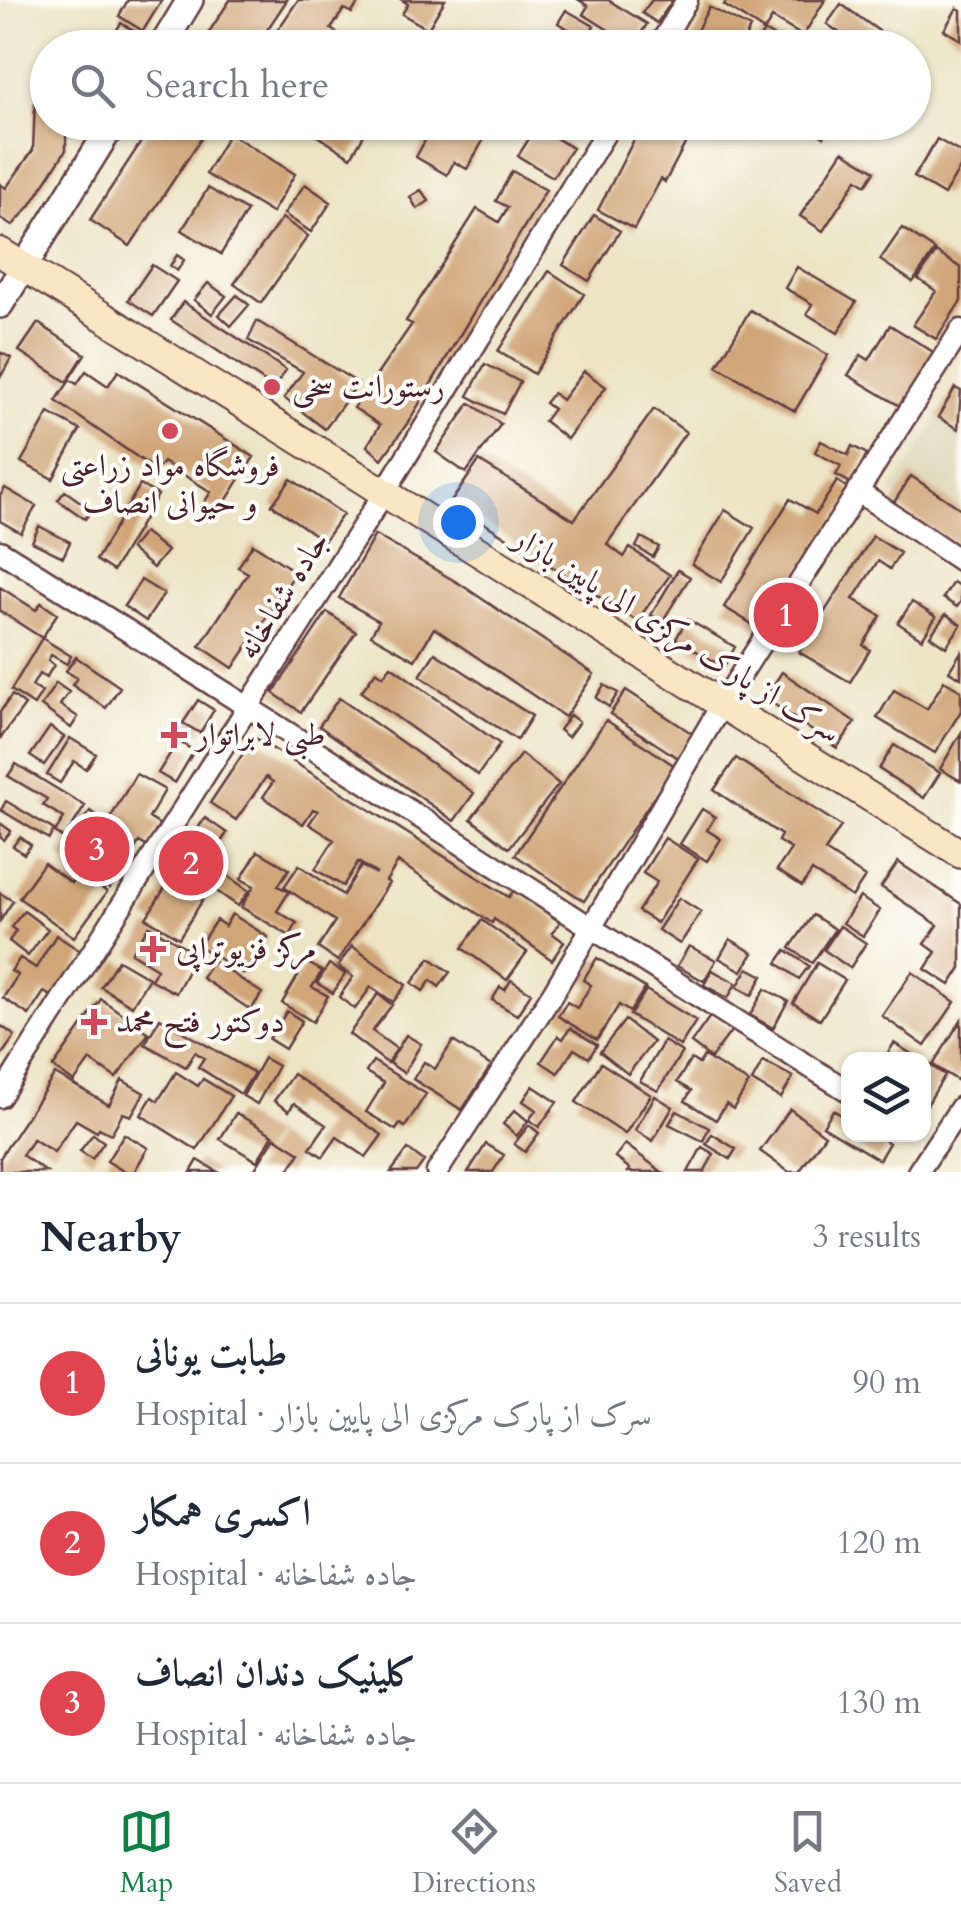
<!DOCTYPE html>
<html lang="en">
<head>
<meta charset="utf-8">
<style>
	:root { --surface:#fff; --page:#f6f6f7; --text:#1f2937; --muted:#747a83; --line:#e0e1e3; --accent:#0b8043 }
	body { margin:0; font-family:Cardo,Amiri,serif; background:var(--page); color:var(--text) }
	.controls { position:absolute; right:30px; bottom:30px; display:grid; overflow:hidden; border-radius:20px; box-shadow:0 2px 8px #0004 }
	.controls button { width:90px; height:90px; display:grid; place-items:center; padding:0; border:0; border-bottom:2px solid var(--line); background:var(--surface); color:var(--text); font:50px sans-serif }
	.you { position:absolute; left:458px; top:522px; width:35px; height:35px; margin:-25px; border:8px solid #fff; border-radius:50%; background:#1a73e8; box-shadow:0 0 0 15px #1a73e833 }
	.badge { display:grid; place-items:center; width:65px; height:65px; border-radius:50%; background:var(--accent); color:#fff; font-size:32px; font-weight:700 }
	.pin { position:absolute; translate:-50% -50%; border:5px solid #fff; box-shadow:0 2px 10px #0006 }
	.list { margin:0; padding:0; list-style:none }
	h2 { display:flex; justify-content:space-between; align-items:center; height:130px; margin:0; padding:0 40px; font-size:42px }
	h2 small { font-size:32px; font-weight:400; color:var(--muted) }
	.list li { display:grid; grid-template-columns:65px 1fr auto; gap:30px; align-items:center; box-sizing:border-box; height:160px; padding:0 40px; border-top:2px solid var(--line) }
	.list b { display:block; font-size:38px; white-space:nowrap }
	.list p { margin:0; font-size:32px; white-space:nowrap; color:var(--muted) }
	.list em { font-size:32px; font-style:normal; color:var(--muted) }
	.icon { flex:none; width:55px; height:55px; fill:none; stroke:currentColor; stroke-width:2; stroke-linecap:round; stroke-linejoin:round }
	.map { position:relative; flex:none; width:961px; height:1172px; overflow:hidden }
	.search { position:absolute; background:var(--surface); box-shadow:0 2px 8px #0004; left:30px; right:30px; top:30px; height:110px; display:flex; align-items:center; gap:25px; box-sizing:border-box; padding:0 35px; border-radius:55px; color:var(--muted); font-size:38px }
	.sheet { height:610px; background:var(--surface) }
	nav { display:flex; justify-content:space-around; align-items:center; box-sizing:border-box; height:140px; border-top:2px solid var(--line); background:var(--surface); font-size:28px; color:var(--muted) }
	nav a { display:grid; justify-items:center; gap:5px }
	nav .on { color:var(--accent) }
	.map>svg:first-child { display:block }
</style>
</head>
<body>
<div class="map">
<svg width="961" height="1172" viewBox="0 0 961 1172">
	<rect width="100%" height="100%" fill="#fdfcf7"/>
	<filter id="ink" filterUnits="userSpaceOnUse"><feTurbulence type="fractalNoise" baseFrequency=".01" numOctaves="2"/><feDisplacementMap in="SourceGraphic" scale="20" xChannelSelector="R" yChannelSelector="G"/><feConvolveMatrix kernelMatrix="1 2 1 2 8 2 1 2 1" color-interpolation-filters="sRGB"/></filter>
	<filter id="wash" filterUnits="userSpaceOnUse"><feTurbulence type="fractalNoise" baseFrequency=".0048" numOctaves="4" result="noise"/><feDisplacementMap in="SourceGraphic" scale="40" xChannelSelector="R" yChannelSelector="G"/><feGaussianBlur stdDeviation="2.25" result="paint"/><feColorMatrix in="noise" values="0 0 0 0 0 0 0 0 0 0 0 0 0 0 0 0 0 1.4 0 .05"/><feComposite in="paint" operator="in"/></filter>
	<g filter="url(#wash)">
		<rect width="100%" height="100%" fill="#ede4c5"/>
		<path fill="#dcd4b4" d="M961 386V540L890 493Z"/>
		<g id="blocks">
			<path fill="#d0a578" d="M128 0H162L143 31 119 16Z
				M230 0H287L255 48H232L209 32Z
				M298 0H360L352 13 344 9 331 29 355 45 353 48H296L275 34Z
				M402 0H445L428 29 402 14 408 4Z
				M579 0H608L647 24 632 48H600L610 31 583 14 588 6Z
				M652 0H673L657 23 642 13Z
				M727 0H825L803 36 772 18 764 31 724 5Z
				M841 4 879 31 866 48H861L827 24Z
				M709 7 750 28 740 48H688Z
				M957 8 961 10V40L944 30Z
				M566 10 594 26 586 39 558 23Z
				M121 23 143 37 137 48H106Z
				M764 31 793 48H754Z
				M427 32 454 48H418Z
				M35 101 48 103V122H66V150L30 206 12 226 0 218V184L6 188 33 150Z
				M154 122 210 125 130 246 90 220Z
				M295 122H343L364 135 351 157Z
				M423 122H455L484 139 467 169 454 162 447 175 416 157 432 128Z
				M643 122 652 125 690 122 695 125 665 182 661 179 634 229 598 210Z
				M705 122H725L718 135 703 126Z
				M798 122H826L831 125 824 137Z
				M537 126 572 148 553 177 518 156Z
				M229 133 295 174 272 213 206 174Z
				M937 139 961 153V166L944 195 914 177Z
				M843 151 875 171 866 185 857 179 823 231 800 216Z
				M512 171 546 190 409 421 382 459 367 446 380 425 354 408 412 324 406 321 477 209 499 222 508 207 496 201Z
				M305 184 331 202 311 232 284 214Z
				M208 188 247 211 221 254 182 230Z
				M421 190 429 201 417 209 410 197Z
				M594 215 620 231 589 281 563 265Z
				M282 218 308 236 261 303 234 284Z
				M902 228 935 250 913 282 880 260Z
				M936 252 961 268V301L936 339 913 325 936 291 918 279Z
				M177 255 184 260 177 271 170 266Z
				M152 265 177 281 153 316 128 300Z
				M797 267 856 302 838 333 807 314 812 304 785 288Z
				M549 271 584 294 534 374 498 351Z
				M208 283 226 296 212 314 194 300Z
				M237 295 249 305 231 326 219 315Z
				M183 302 286 370 274 388 171 320Z
				M750 310 828 355 795 411 717 366Z
				M257 321 358 383 325 429 284 398 303 372 248 340Z
				M38 323 85 354 67 382 19 351Z
				M890 325 938 355 905 409 848 375 861 355 869 360Z
				M0 352 11 358 0 378Z
				M485 364 520 382 503 414 468 396Z
				M86 371 108 386 118 371 254 457 219 512 204 503 211 492 163 462 156 470 56 401 70 380 77 384Z
				M584 371 606 387 567 439 544 421 553 409 545 403 553 393 562 400Z
				M955 388 961 391 958 429 938 417Z
				M470 403 501 424 466 473 436 452Z
				M654 409 686 432 607 544 624 557 630 548 670 575 637 621 451 502 479 461 574 520Z
				M49 413 80 430 53 479 21 462Z
				M821 441 848 455 852 446 867 454 851 483 836 475 841 466 815 452Z
				M911 476 961 509V548L893 504Z
				M291 479 343 514 324 541 272 505Z
				M837 481 854 492 762 630 724 607 790 499 816 514Z
				M140 485 158 495 113 571 96 560Z
				M5 488 36 506 21 533 0 521V496Z
				M65 491 92 510 85 519 58 500Z
				M725 510 754 528 721 582 692 564Z
				M39 526 70 542 63 557 32 542Z
				M144 532 167 551 153 568 130 549Z
				M375 535 460 584 594 674 565 717 434 628 415 660 371 635 379 621 339 598Z
				M873 536 900 553 890 569 878 561 853 599 881 616 863 645 870 650 850 682 799 652Z
				M641 537 659 547 653 557 636 547Z
				M253 544 296 572 233 668 200 646 248 573 238 567Z
				M678 570 690 577 662 622 651 615Z
				M141 580 164 594 146 621 124 606Z
				M953 582 961 587V601L957 607 943 598Z
				M0 587 36 610 41 603 57 614 42 638 71 656 67 664 51 655 48 660 54 665 46 678 39 674 32 686 42 692 34 705 11 690 42 638 0 611Z
				M912 602 936 617 922 639 898 623Z
				M327 612 356 632 301 712 273 693Z
				M946 614 961 625 946 647 930 636Z
				M687 619 735 647 724 667 676 639Z
				M961 652V678L949 671Z
				M435 653 532 716 517 740 420 676Z
				M76 657 120 687 106 708 72 685 77 678 66 671Z
				M391 666 500 744 478 775 361 692 376 671 383 676Z
				M782 672 855 722 837 748 765 698Z
				M944 681 961 691V711L935 753 877 718 894 690 927 709Z
				M56 683 69 692 60 705 78 717 71 728 41 706Z
				M604 685 618 693 609 707 596 698Z
				M626 690 696 736 681 760 610 714Z
				M12 695 25 705 0 739V712Z
				M339 698 474 793 454 821 319 726Z
				M198 700 214 710 200 733 183 723Z
				M570 715 579 722 568 737 559 730Z
				M606 720 675 766 584 901 515 855Z
				M50 727 64 737 44 765 30 756Z
				M961 733V781L940 769Z
				M254 737 509 897 514 890 560 922 552 933 564 942 552 960 494 919 492 923 398 862 386 881 389 883 338 961 318 948 335 921 284 887 299 865 343 895 361 866 377 874 358 862 343 886 315 869 334 840 309 824 318 811 313 809 303 824 263 797 273 782 266 777 236 820 210 803Z
				M70 738 96 754 86 769 74 761 60 783 47 775Z
				M178 741 194 751 175 783 158 773Z
				M894 745 940 773 924 798 879 769Z
				M521 754 559 784 509 848 471 819Z
				M736 758 841 826 825 851 865 877 852 897 812 871 802 886 777 870 791 849 778 841 781 835 714 790Z
				M16 764 85 806 64 839 55 832 64 818 43 805 47 799 8 776Z
				M136 774 165 790 149 818 160 825 148 847 139 842 110 888 61 857 90 811 108 822Z
				M6 801 54 830 49 839 1 810Z
				M702 809 715 817 707 830 721 839 707 861 680 844Z
				M205 818 227 833 208 862 249 891 238 906 175 862Z
				M0 823 11 831 4 840 0 837Z
				M20 837 31 845 24 854 13 846Z
				M665 838 698 859 657 923 638 911 657 882 643 873Z
				M258 851 289 869 278 886 289 892 277 911 297 923 290 936 241 907 254 886 241 879Z
				M898 862 961 904V968L950 985 925 969 936 952 925 944 938 925 881 887Z
				M44 863 71 883 79 872 107 892 74 937 19 898Z
				M174 873 207 893 179 938 146 918Z
				M0 893 13 901 0 921Z
				M860 897 880 910 863 936 843 923Z
				M679 898 701 912 680 944 658 930Z
				M24 911 48 929 28 956 9 941 16 931 11 927Z
				M232 914 268 937 244 974 199 946 216 920 225 926Z
				M813 915 835 929 812 963 790 948Z
				M482 920 527 952 507 980 462 948Z
				M149 926 197 954 176 993 151 980 157 969 131 953Z
				M840 926 866 943 850 968 824 950Z
				M56 935 85 954 56 999 44 992 29 1015 3 998 18 975 11 971 20 958 36 968Z
				M730 939 753 953 742 971 719 958Z
				M352 946 406 985 393 1002 371 987 355 1009 339 997 353 977 338 966Z
				M689 946 716 960 704 981 677 966Z
				M786 950 809 966 799 979 777 963Z
				M430 958 450 972 439 987 431 980 423 991 412 983Z
				M597 958 645 988 630 1012 619 1005 597 1040 558 1016 567 1002 577 1008 591 985 583 980Z
				M118 960 149 978 132 1006 101 987Z
				M213 961 262 993 251 1010 202 978Z
				M306 962 322 971 312 987 328 996 313 1022 282 1003Z
				M817 963 845 980 820 1020 793 1003Z
				M329 964 345 974 333 993 317 983Z
				M748 968 763 976 752 995 737 987Z
				M712 970 736 983 728 998 704 985Z
				M912 972 955 1002 925 1046 882 1016Z
				M511 980 531 993 517 1015 492 1000 500 987 505 990Z
				M765 989 788 1001 773 1028 750 1015Z
				M646 990 696 1021 680 1046 630 1015Z
				M378 994 392 1005 372 1031 397 1049 387 1063 349 1034Z
				M101 999 149 1033 116 1078 90 1060 74 1082 53 1067Z
				M287 1011 302 1021 285 1049 269 1039Z
				M711 1015 732 1030 711 1058 691 1043Z
				M160 1018 254 1073 241 1094 198 1067 204 1058 195 1052 186 1067 145 1044Z
				M625 1020 653 1042 628 1074 600 1052Z
				M961 1020V1074L957 1080 933 1065Z
				M0 1025 15 1036 0 1057Z
				M570 1028 597 1045 589 1058 574 1049 558 1073 541 1062 558 1036 563 1039Z
				M406 1035 421 1044 404 1073 389 1063Z
				M453 1041 491 1066 462 1110 413 1079 424 1062 435 1069Z
				M664 1041 682 1052 658 1091 640 1081Z
				M894 1043 921 1060H884Z
				M704 1056 749 1083 733 1109 726 1104 716 1120 685 1101 691 1091 677 1082 691 1059 699 1064Z
				M264 1058 278 1066 257 1104 243 1096Z
				M373 1061 426 1094 405 1127 400 1124 396 1130 366 1112 384 1083 366 1072Z
				M763 1061 793 1077 781 1098 752 1081Z
				M924 1061 945 1075 924 1110Z
				M601 1063 651 1095 625 1134 576 1102Z
				M176 1072 198 1086 203 1079 231 1096 197 1150 141 1115 152 1097 158 1101Z
				M55 1074 109 1105 122 1080 144 1093 131 1116 123 1113 111 1134 99 1128 97 1132 76 1120 54 1152 33 1139 22 1155 46 1172H0V1158Z
				M293 1074 382 1135 366 1157 337 1137 323 1157 310 1148 326 1125 294 1103 289 1111 274 1101Z
				M533 1086 557 1102 539 1127 529 1120 536 1110 523 1101Z
				M655 1096 673 1107 653 1141 635 1130Z
				M790 1109 825 1135 799 1172H789L760 1151Z
				M515 1110 528 1121 517 1136 503 1124Z
				M833 1110 848 1119V1134H875L889 1143 879 1160 823 1126Z
				M677 1111 709 1128 703 1141 669 1124Z
				M236 1113 273 1135 257 1161 220 1139Z
				M529 1125 539 1133 525 1152 514 1144Z
				M93 1134 104 1142 92 1159 80 1151Z
				M124 1134 148 1148 134 1172H125L107 1161Z
				M712 1134 736 1149 730 1159 706 1144Z
				M275 1137 300 1153 288 1172H253Z
				M486 1144 504 1155 493 1172H468Z
				M625 1144 662 1172H628L630 1169 615 1157Z
				M702 1147 714 1154 704 1172H688Z
				M408 1149 424 1161 416 1172H391Z
				M198 1160 218 1172H191Z"/>
		</g>
	</g>
	<g filter="url(#ink)">
		<use href="#blocks" fill-opacity="0" stroke="#623d42" stroke-width="2.5"/>
		<g fill="none" stroke-linecap="round" stroke-linejoin="round">
			<g stroke="#623d42" stroke-width="25">
				<path id="minor" d="M658 48 687 0
					M857 491 961 561
					M0 551C285 727 564 913 848 1091
					M0 1097 384 493 612 122
					M437 1172 553 993 722 704 961 330
					M918 1172 961 1107"/>
			</g>
			<g stroke="#623d42" stroke-width="30">
				<path id="tertiary" d="M161 48 190 0
					M0 305 114 122"/>
			</g>
			<g stroke="#623d42" stroke-width="32">
				<path id="secondary" d="M0 252 961 854"/>
			</g>
			<use href="#minor" stroke="#fff" stroke-width="20"/>
			<use href="#tertiary" stroke="#fff" stroke-width="25"/>
			<use href="#secondary" stroke="#fbe6c4" stroke-width="28"/>
		</g>
	</g>
	<g fill="#d1495b" stroke="#fdfcf7" stroke-width="4">
		<circle cx="272" cy="387" r="10"/>
		<circle cx="170" cy="431" r="10"/>
		<path d="M169 720h10v10h10v10h-10v10h-10v-10h-10v-10h10z"/>
		<path d="M148 934h10v10h10v10h-10v10h-10v-10h-10v-10h10z"/>
		<path d="M89 1007h10v10h10v10h-10v10h-10v-10h-10v-10h10z"/>
	</g>
	<g text-anchor="middle" dominant-baseline="central" stroke-width="8" stroke-linejoin="round" paint-order="stroke">
		<g font-size="32" fill="#4a1f2b" stroke="#fdfcf7" text-anchor="start">
			<text x="292" y="387">رستورانت سخی</text>
			<text x="170" y="466" text-anchor="middle">فروشگاه مواد زراعتی<tspan x="170" dy="37">و حیوانی انصاف</tspan></text>
			<text x="196" y="735">طبی لابراتوار</text>
			<text x="176" y="949">مرکز فزیوتراپی</text>
			<text x="116" y="1022">دوکتور فتح محمد</text>
		</g>
		<g font-size="32" fill="#4a1f2b" stroke="#fdfcf7">
			<text transform="translate(283 595) rotate(-58)">جاده شفاخانه</text>
			<text transform="translate(677 635) rotate(32)">سرک از پارک مرکزی الی پایین بازار</text>
		</g>
	</g>
</svg>
<div class="controls">
<button><svg class="icon" aria-label="layers" viewBox="0 0 24 24"><path d="M12 4l9 5-9 5-9-5zM3 14l9 5 9-5"/></svg></button>
</div>
<div class="you"></div>
<div class="pin badge" style="left:786px;top:615px;background:#e0444e">1</div>
<div class="pin badge" style="left:191px;top:863px;background:#e0444e">2</div>
<div class="pin badge" style="left:97px;top:849px;background:#e0444e">3</div>
<div class="search"><svg class="icon" aria-label="search" viewBox="0 0 24 24"><circle cx="10" cy="10" r="6"/><path d="M15 15l6 6"/></svg>Search here</div>
</div>
<section class="sheet">
<h2>Nearby<small>3 results</small></h2>
<ul class="list">
<li><span class="badge" style="background:#e0444e">1</span><div><b>طبابت یونانی</b><p>Hospital · سرک از پارک مرکزی الی پایین بازار</p></div><em>90 m</em></li>
<li><span class="badge" style="background:#e0444e">2</span><div><b>اکسری همکار</b><p>Hospital · جاده شفاخانه</p></div><em>120 m</em></li>
<li><span class="badge" style="background:#e0444e">3</span><div><b>کلینیک دندان انصاف</b><p>Hospital · جاده شفاخانه</p></div><em>130 m</em></li>
</ul>
</section>
<nav>
<a class="on"><svg class="icon" aria-label="map" viewBox="0 0 24 24"><path d="M3 6l6-2 6 2 6-2v14l-6 2-6-2-6 2zM9 4v14M15 6v14"/></svg>Map</a>
<a><svg class="icon" aria-label="directions" viewBox="0 0 24 24"><path d="M12 3l9 9-9 9-9-9zM9 14v-3h6M13 9l2 2-2 2"/></svg>Directions</a>
<a><svg class="icon" aria-label="saved" viewBox="0 0 24 24"><path d="M7 4h10v16l-5-4-5 4z"/></svg>Saved</a>
</nav>
</body>
</html>
